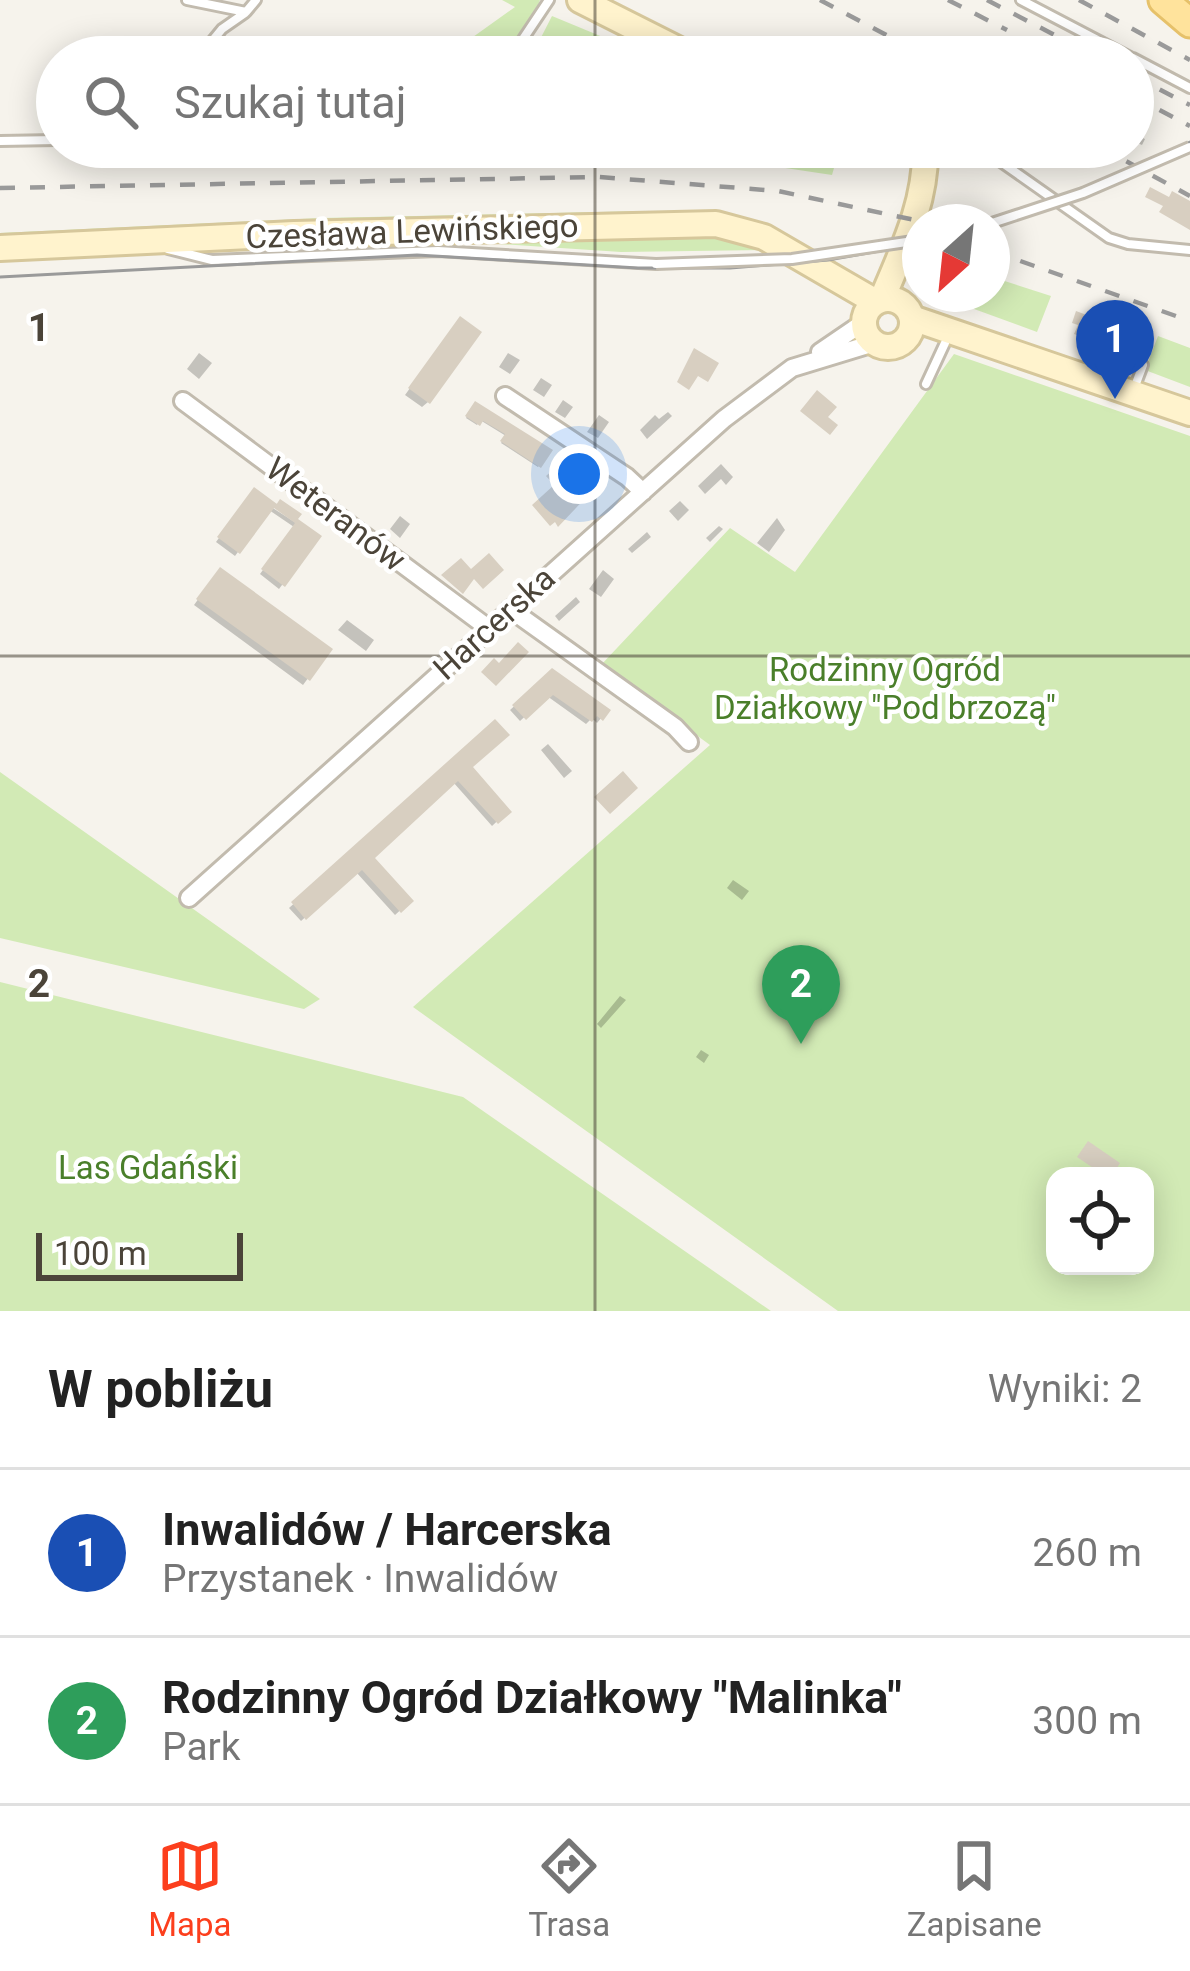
<!DOCTYPE html>
<html lang="pl">
<head>
<meta charset="utf-8">
<style>
	:root { --surface:#fff; --page:#f6f6f6; --text:#222; --muted:#767676; --line:#e0e0e0; --accent:#fc3f1d }
	body { margin:0; font-family:Roboto,sans-serif; background:var(--page); color:var(--text) }
	.controls { position:absolute; right:36px; bottom:36px; display:grid; overflow:hidden; border-radius:24px; box-shadow:0 6px 30px #0003 }
	.controls button { width:108px; height:108px; display:grid; place-items:center; padding:0; border:0; border-bottom:3px solid var(--line); background:var(--surface); color:var(--text); font:60px sans-serif }
	.compass { position:absolute; left:902px; top:204px; width:108px; height:108px; border-radius:50%; background:var(--surface); box-shadow:0 6px 30px #0003; rotate:207deg }
	.scale { position:absolute; left:36px; bottom:30px; width:207px; box-sizing:border-box; padding-left:12px; border:6px solid #4b4439; border-top:0; font-size:33px; line-height:42px; white-space:nowrap; color:#4b4439; -webkit-text-stroke:9px #fff; paint-order:stroke }
	.you { position:absolute; left:579px; top:474px; width:42px; height:42px; margin:-30px; border:9px solid #fff; border-radius:50%; background:#1a73e8; box-shadow:0 0 0 18px #1a73e833 }
	.badge { display:grid; place-items:center; width:78px; height:78px; border-radius:50%; background:var(--accent); color:#fff; font-size:39px; font-weight:700 }
	.pin { position:absolute; translate:-50% -99px; filter:drop-shadow(0 3px 6px #0008) }
	.pin::after { content:''; position:absolute; top:63px; width:42px; height:36px; background:inherit; clip-path:polygon(0 0,100% 0,50% 100%) }
	.list { margin:0; padding:0; list-style:none }
	h2 { display:flex; justify-content:space-between; align-items:center; height:156px; margin:0; padding:0 48px; font-size:51px }
	h2 small { font-size:39px; font-weight:400; color:var(--muted) }
	.list li { display:grid; grid-template-columns:78px 1fr auto; gap:36px; align-items:center; box-sizing:border-box; height:168px; padding:0 48px; border-top:3px solid var(--line) }
	.list b { display:block; font-size:45px; white-space:nowrap }
	.list p { margin:0; font-size:39px; white-space:nowrap; color:var(--muted) }
	.list em { font-size:39px; font-style:normal; color:var(--muted) }
	.icon { flex:none; width:66px; height:66px; fill:none; stroke:currentColor; stroke-width:2; stroke-linecap:round; stroke-linejoin:round }
	.map { position:relative; flex:none; width:1190px; height:1311px; overflow:hidden }
	.search { position:absolute; background:var(--surface); box-shadow:0 6px 30px #0003; left:36px; right:36px; top:36px; height:132px; display:flex; align-items:center; gap:30px; box-sizing:border-box; padding:0 42px; border-radius:66px; color:var(--muted); font-size:45px }
	.sheet { height:492px; background:var(--surface) }
	nav { display:flex; justify-content:space-around; align-items:center; box-sizing:border-box; height:168px; border-top:3px solid var(--line); background:var(--surface); font-size:33px; color:var(--muted) }
	nav a { display:grid; justify-items:center; gap:6px }
	nav .on { color:var(--accent) }
	.map>svg:first-child { display:block }
</style>
</head>
<body>
<div class="map">
<svg width="1190" height="1311" viewBox="0 0 1190 1311">
	<rect width="100%" height="100%" fill="#f6f3ec"/>
	<path fill="#d2eab5" fill-rule="evenodd" d="M502 0H540C532 23 519 41 501 57H445L515 7Z
		M552 16 651 57H531Z
		M494 147H840L832 175 732 160 491 154Z
		M643 211 701 213 0 240V233L321 218Z
		M706 232 772 250 621 252 454 241Z
		M992 277 1051 296 1037 332 933 294H992Z
		M1158 336 1190 348V387L1145 370Z
		M954 354 1190 436V1311H838L413 1007 710 745 601 665 730 528 795 572ZM1055 1176H1145V1266H1055Z
		M0 772 320 999 304 1009 0 938Z
		M0 982 463 1097 771 1311H0Z"/>
	<path fill="#0003" d="M1133 133 1145 139 1142 145 1133 141Z
		M1036 147H1079L1076 152 1094 161 1092 165 1063 150 1061 156 1071 161 1069 164Z
		M455 326 428 402 422 407 405 395Z
		M199 353 212 363 199 379 187 369Z
		M508 353 520 360 510 374 499 367Z
		M541 378 552 385 544 397 533 390Z
		M563 400 573 407 565 418 555 412Z
		M475 404 549 451 538 467 501 443 506 436 480 420 477 425 466 418Z
		M668 412 672 416 647 439 640 430 655 415 659 419Z
		M599 415 609 422 598 438 587 432Z
		M721 464 733 477 726 485 721 479 705 494 698 486Z
		M251 494 318 537 279 589 260 574 294 527 269 510 235 556 216 542Z
		M680 501 689 510 678 521 669 511Z
		M400 516 410 524 400 538 390 529Z
		M777 518 785 530 769 552 757 543Z
		M719 526 723 529 710 542 706 538Z
		M647 532 651 537 632 553 628 549Z
		M603 570 614 579 601 597 589 589Z
		M215 576 329 650 303 685 194 605Z
		M576 597 580 602 559 621 555 616Z
		M347 620 374 640 366 651 338 630Z
		M552 672 607 711 597 723 592 718 586 724 547 696 520 721 510 710Z
		M495 723 469 767 508 811 492 826 453 782 371 858 406 905 395 915 356 872 301 921 289 908Z
		M548 744 572 771 564 778 541 750Z
		M733 880 749 891 742 900 727 888Z
		M620 996 626 1000 601 1028 597 1024Z
		M701 1050 709 1055 704 1063 696 1057Z"/>
	<path fill="#d8cfc1" d="M1150 187 1169 197 1172 191 1190 201V230L1159 212 1163 206 1145 197Z
		M1076 311 1113 325 1105 345 1074 334 1078 325 1072 323Z
		M460 316 482 332 430 404 408 388Z
		M694 348 719 363 708 382 698 376 689 390 677 382Z
		M817 390 837 407 828 417 838 425 830 435 800 411Z
		M475 401 553 450 541 468 500 441 505 434 483 421 480 426 465 416Z
		M555 468 573 487 582 479 593 490 558 527 555 522 550 526 532 505 554 485 546 476Z
		M254 487 277 504 240 554 217 537Z
		M280 499 302 514 298 519 322 536 285 587 261 569 295 523 274 508Z
		M489 553 504 570 483 589 474 579 463 594 441 575 461 558 471 569Z
		M220 567 333 649 310 681 196 599Z
		M518 642 529 652 496 686 481 672 494 658 499 663Z
		M552 668 611 710 603 721 597 716 592 722 553 695 526 720 512 705Z
		M495 719 510 735 473 767 512 812 498 824 458 781 375 858 414 901 401 913 362 870 306 920 291 902Z
		M623 771 638 788 610 814 594 797Z
		M1088 1141 1120 1163 1112 1176H1105L1077 1157Z"/>
	<g fill="none" stroke-linecap="round" stroke-linejoin="round">
		<g stroke="#c2bbae" stroke-width="14">
			<path id="lane" d="M187 0 246 12 256 0
				M1021 0 1130 57
				M199 57 222 29 245 13
				M511 57 549 0
				M1133 58 1190 88
				M0 141 57 140
				M960 147 1001 162 1109 238 1128 244 1190 250
				M168 249 212 260 438 251 656 264
				M1101 380 1110 354
				M926 384 945 343
				M1135 386 1143 365"/>
		</g>
		<g stroke="#c2bbae" stroke-width="22">
			<path id="street" d="M820 352 864 322
				M505 396 627 477 643 492
				M183 401 488 628
				M510 609 675 727 689 742
				M189 898 724 419 792 368 874 343"/>
		</g>
		<g stroke="#d6c79b" stroke-width="30">
			<path id="secondary" d="M580 0 693 57
				M0 248 294 234 716 224 764 237 876 302
				M864 323a24 24 0 1 1 48 0a24 24 0 1 1-48 0Z
				M882 299C902 251 927 201 925 147
				M912 318 1190 413"/>
		</g>
		<g stroke="#e6c16a" stroke-width="33">
			<path id="primary" d="M1163 0 1190 23"/>
		</g>
		<use href="#lane" stroke="#fff" stroke-width="8"/>
		<use href="#street" stroke="#fff" stroke-width="16"/>
		<use href="#secondary" stroke="#fff3cd" stroke-width="24"/>
		<use href="#primary" stroke="#ffe39c" stroke-width="27"/>
		<path stroke="#9a9a9a" stroke-width="3" d="M979 222 1087 187 1190 142
			M0 277 417 255 638 268H730L828 260 920 244"/>
		<path stroke="#9a9a9a" stroke-width="4.5" stroke-dasharray="15 15" stroke-linecap="butt" d="M820 0 928 57
			M948 0 1007 30
			M987 0 1097 57
			M1079 0 1190 60
			M1133 76 1190 105
			M1133 96 1190 126
			M1100 147 1190 196
			M0 188 599 177 778 191 924 222
			M992 251 1190 321"/>
		<g stroke="#c2bbae" stroke-width="14" stroke-linecap="butt">
			<path id="lane-bridge" d="M992 223 1083 193 1190 147
				M656 264 792 259 920 240"/>
		</g>
		<use href="#lane-bridge" stroke="#fff" stroke-width="8"/>
	</g>
	<path fill="none" stroke="#4b4439" stroke-width="3" stroke-opacity="0.55" d="M595 0V57M595 147V1311M0 656H1190"/>
	<g text-anchor="middle" dominant-baseline="central" stroke-width="9" stroke-linejoin="round" paint-order="stroke">
		<g font-size="33" fill="#4b4439" stroke="#fff">
			<text transform="translate(412 231) rotate(-2)">Czesława Lewińskiego</text>
			<text transform="translate(336 514) rotate(37)">Weteranów</text>
			<text transform="translate(494 623) rotate(-42)">Harcerska</text>
		</g>
		<g font-size="33" fill="#4a7f2a" stroke="#fff">
			<text x="885" y="669">Rodzinny Ogród<tspan x="885" dy="38">Działkowy "Pod brzozą"</tspan></text>
			<text x="148" y="1167">Las Gdański</text>
		</g>
	</g>
	<g font-size="39" text-anchor="middle" font-weight="bold" fill="#4b4439" stroke="#fff" stroke-width="9" stroke-linejoin="round" paint-order="stroke">
		<text x="39" y="341">1</text>
		<text x="39" y="997">2</text>
	</g>
</svg>
<div class="controls">
<button><svg class="icon" aria-label="locate" viewBox="0 0 24 24"><circle cx="12" cy="12" r="6"/><path d="M12 2v4M12 18v4M2 12h4M18 12h4"/></svg></button>
</div>
<svg class="compass" viewBox="-18 -18 36 36"><path d="M0-13l5 13h-10z" fill="#e53935"/><path d="M0 13l5-13h-10z" fill="#767676"/></svg>
<div class="scale">100 m</div>
<div class="you"></div>
<div class="pin badge" style="left:1115px;top:399px;background:#1a4fb4">1</div>
<div class="pin badge" style="left:801px;top:1044px;background:#2e9e5b">2</div>
<div class="search"><svg class="icon" aria-label="search" viewBox="0 0 24 24"><circle cx="10" cy="10" r="6"/><path d="M15 15l6 6"/></svg>Szukaj tutaj</div>
</div>
<section class="sheet">
<h2>W pobliżu<small>Wyniki: 2</small></h2>
<ul class="list">
<li><span class="badge" style="background:#1a4fb4">1</span><div><b>Inwalidów / Harcerska</b><p>Przystanek · Inwalidów</p></div><em>260 m</em></li>
<li><span class="badge" style="background:#2e9e5b">2</span><div><b>Rodzinny Ogród Działkowy &quot;Malinka&quot;</b><p>Park</p></div><em>300 m</em></li>
</ul>
</section>
<nav>
<a class="on"><svg class="icon" aria-label="map" viewBox="0 0 24 24"><path d="M3 6l6-2 6 2 6-2v14l-6 2-6-2-6 2zM9 4v14M15 6v14"/></svg>Mapa</a>
<a><svg class="icon" aria-label="directions" viewBox="0 0 24 24"><path d="M12 3l9 9-9 9-9-9zM9 14v-3h6M13 9l2 2-2 2"/></svg>Trasa</a>
<a><svg class="icon" aria-label="saved" viewBox="0 0 24 24"><path d="M7 4h10v16l-5-4-5 4z"/></svg>Zapisane</a>
</nav>
</body>
</html>
